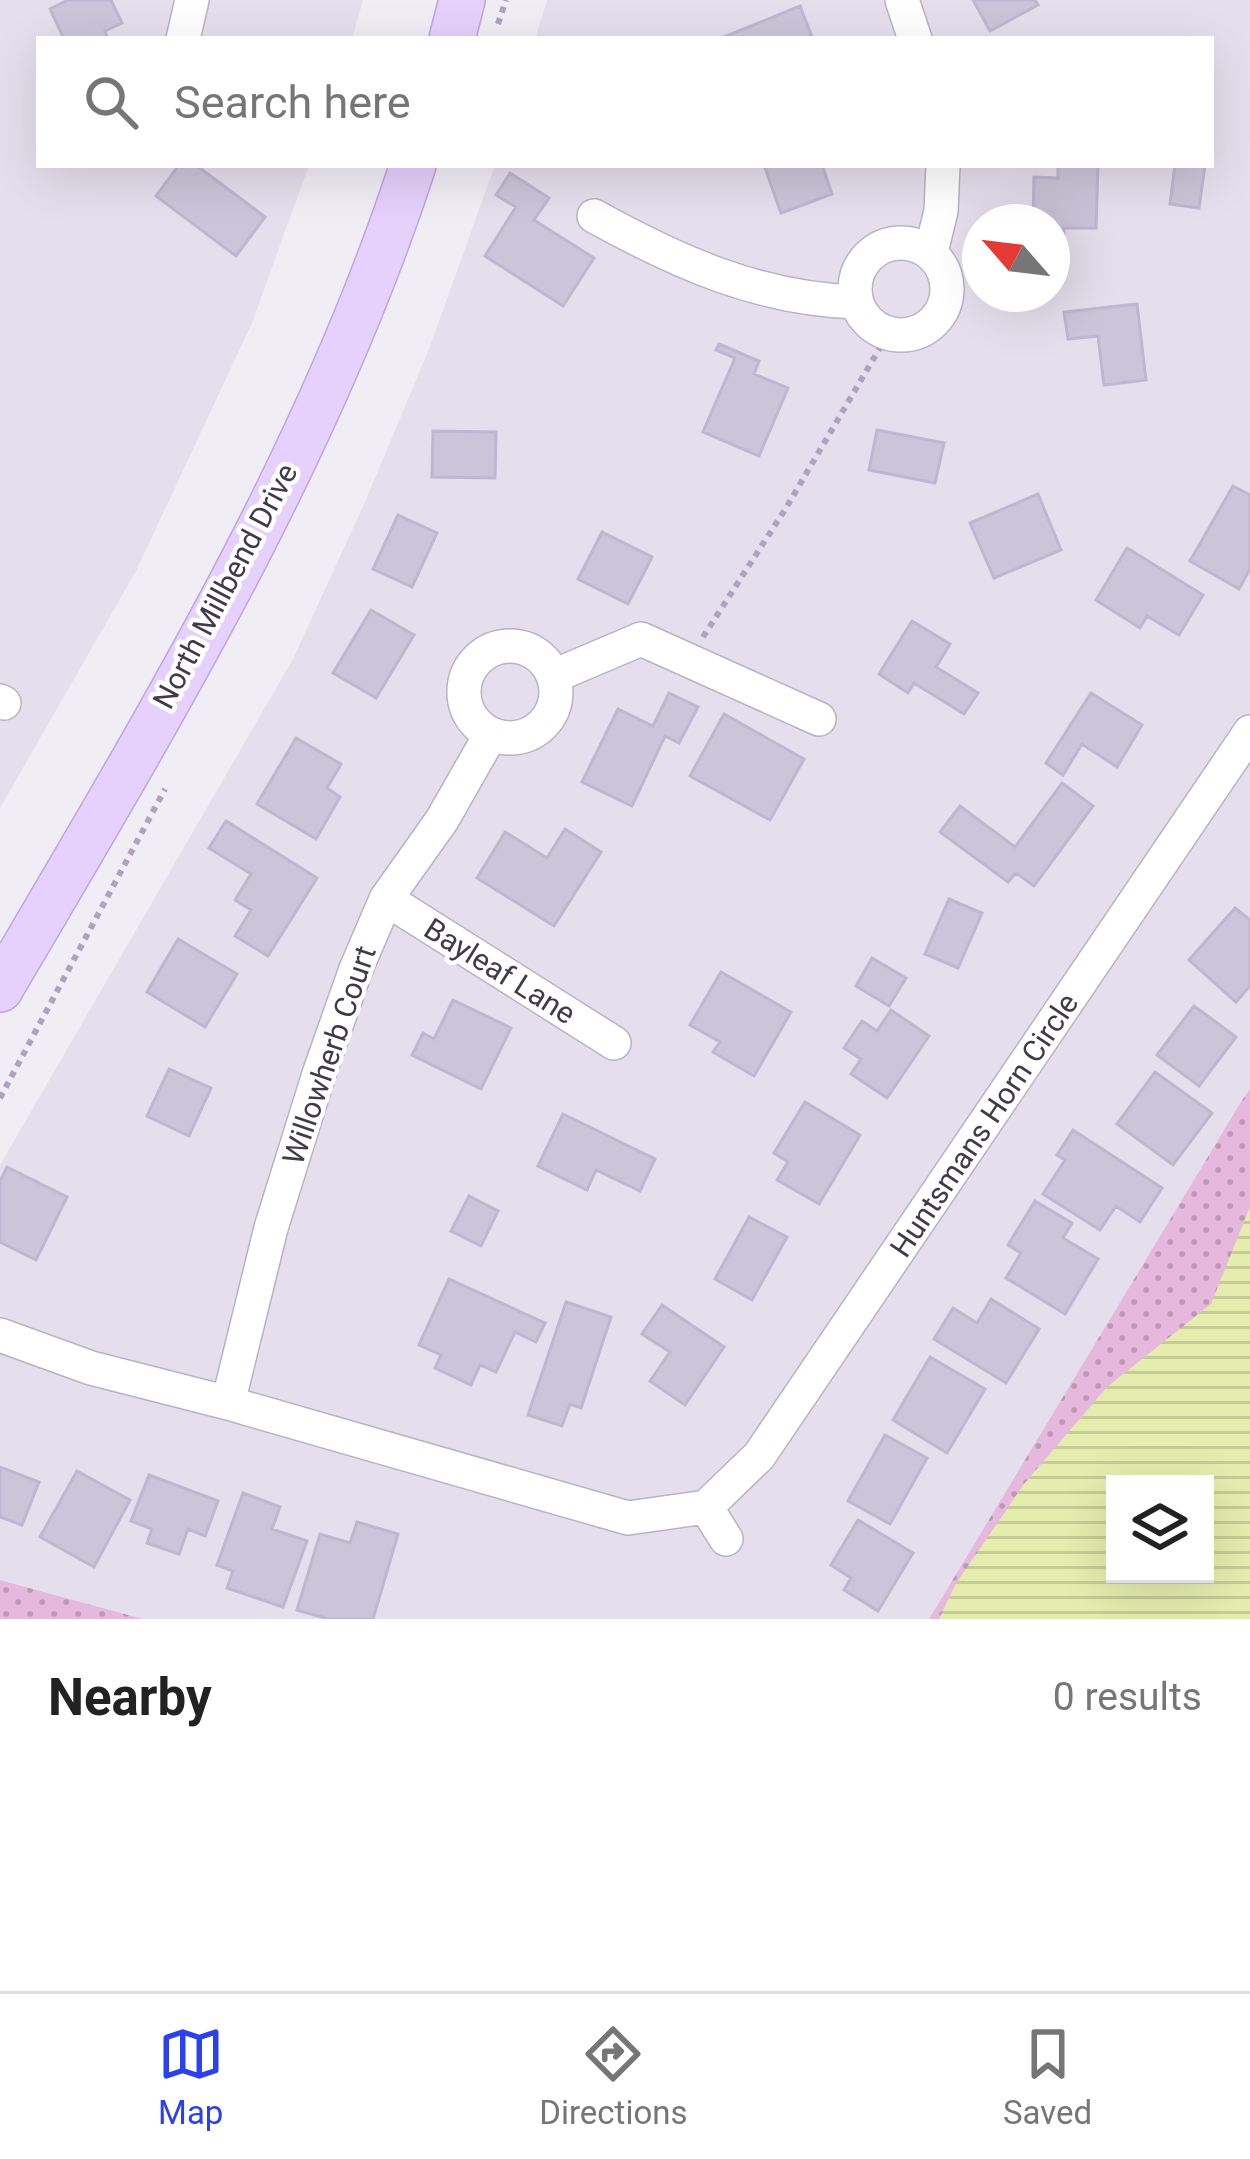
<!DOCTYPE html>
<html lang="en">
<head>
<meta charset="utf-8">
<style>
	:root { --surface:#fff; --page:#f6f6f6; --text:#222; --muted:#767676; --line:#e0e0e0; --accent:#2b41ee }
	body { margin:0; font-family:Roboto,sans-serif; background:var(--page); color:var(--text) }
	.controls { position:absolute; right:36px; bottom:36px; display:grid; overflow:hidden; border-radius:0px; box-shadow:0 12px 48px #0002 }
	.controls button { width:108px; height:108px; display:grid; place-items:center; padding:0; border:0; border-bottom:3px solid var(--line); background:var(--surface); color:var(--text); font:60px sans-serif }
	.compass { position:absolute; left:962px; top:204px; width:108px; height:108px; border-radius:50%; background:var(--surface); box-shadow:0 12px 48px #0002; rotate:298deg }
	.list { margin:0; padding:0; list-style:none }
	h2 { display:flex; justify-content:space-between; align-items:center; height:156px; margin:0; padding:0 48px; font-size:51px }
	h2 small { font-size:39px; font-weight:400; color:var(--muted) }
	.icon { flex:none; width:66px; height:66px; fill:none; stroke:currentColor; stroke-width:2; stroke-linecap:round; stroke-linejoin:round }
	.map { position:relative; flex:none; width:1250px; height:1619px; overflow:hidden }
	.search { position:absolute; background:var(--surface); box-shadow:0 12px 48px #0002; left:36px; right:36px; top:36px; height:132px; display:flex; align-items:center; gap:30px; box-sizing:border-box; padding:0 42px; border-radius:0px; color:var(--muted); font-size:45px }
	.sheet { height:372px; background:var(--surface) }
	nav { display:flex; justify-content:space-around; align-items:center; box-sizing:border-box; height:168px; border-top:3px solid var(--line); background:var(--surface); font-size:33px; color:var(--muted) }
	nav a { display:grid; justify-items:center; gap:6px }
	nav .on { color:var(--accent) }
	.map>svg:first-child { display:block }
</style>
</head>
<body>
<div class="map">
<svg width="1250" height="1619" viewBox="0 0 1250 1619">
	<defs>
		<pattern id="grass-dots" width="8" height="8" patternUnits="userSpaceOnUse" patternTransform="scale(3)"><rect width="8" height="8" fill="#e7b8de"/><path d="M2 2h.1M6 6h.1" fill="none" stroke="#bd97b6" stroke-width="1.8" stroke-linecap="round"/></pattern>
		<pattern id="water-rules" width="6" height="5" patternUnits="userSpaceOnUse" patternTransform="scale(3)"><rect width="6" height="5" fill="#e4edae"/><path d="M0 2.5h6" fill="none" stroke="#c5cc97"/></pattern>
	</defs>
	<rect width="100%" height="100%" fill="#f0edf5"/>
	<path fill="#e5dfed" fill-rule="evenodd" d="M0 0H363L352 39H39V165H309L252 323 136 571 0 808Z
		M547 0H1250V1089L929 1619H143L0 1580V1165L293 659 365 502 429 349 495 165H1211V39H535ZM980 222H1052V294H980Z"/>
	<path fill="url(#grass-dots)" fill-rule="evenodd" d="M1250 1089V1619H929L1241 1102ZM1115 1484H1205V1574H1115Z
		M0 1580 143 1619H0Z"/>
	<path fill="url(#water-rules)" fill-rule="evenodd" d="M1250 1207V1619H939L955 1585 1024 1484 1107 1387 1211 1304ZM1115 1484H1205V1574H1115Z"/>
	<path fill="#ccc5d9" stroke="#bfb6d1" stroke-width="3" d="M68 0H111L122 23 105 31 108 39H64L50 9Z
		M973 0H1035L1038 5 990 31Z
		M800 6 812 37 806 39H725L724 37Z
		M179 165H196L265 217 236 256 156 196Z
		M764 165H822L832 194 781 213Z
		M1058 165H1098L1096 228H1064L1063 248 1052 247V222H1033L1034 177 1058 178Z
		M1175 165H1205L1199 208 1170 204Z
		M510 173 549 198 534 220 594 258 563 306 485 256 516 207 496 195Z
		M1137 304 1146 380 1104 385 1098 336 1068 339 1064 312Z
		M719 344 759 361 754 374 788 388 759 456 703 432 735 358 716 350Z
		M877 430 944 443 935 483 869 470Z
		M433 431 496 432 495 478 432 477Z
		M1233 486 1250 495V569L1239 589 1190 561Z
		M1038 494 1061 550 994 578 970 523Z
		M398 515 437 533 412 587 373 569Z
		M602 532 652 557 628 604 578 579Z
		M1127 548 1203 595 1179 635 1147 616 1140 628 1096 600Z
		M371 610 414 635 376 698 333 673Z
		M912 621 950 644 936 667 978 693 964 714 914 683 908 693 879 674Z
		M669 693 698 707 679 743 665 736 632 806 582 782 618 709 653 726Z
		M1091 693 1142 725 1117 767 1082 744 1063 775 1046 763Z
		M724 714 804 759 770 820 690 776Z
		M296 738 341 764 327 788 340 797 316 839 257 804Z
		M1062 783 1093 806 1034 886 1016 873 1008 882 940 832 960 806 1015 847Z
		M226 821 317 878 268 956 235 936 251 910 235 900 251 874 209 848Z
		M565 829 601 852 554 926 477 878 505 832 547 858Z
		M949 899 982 913 958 968 925 954Z
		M1235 908 1250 920V986L1236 1002 1189 960Z
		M178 939 237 974 205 1027 147 992Z
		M872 958 906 978 889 1006 856 986Z
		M721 972 791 1012 754 1076 713 1052 720 1042 690 1025Z
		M453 1000 511 1028 481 1089 412 1055 423 1033 434 1039Z
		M1194 1006 1236 1037 1199 1086 1157 1055Z
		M891 1010 929 1036 887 1098 851 1074 861 1059 844 1048 862 1021 877 1031Z
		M169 1069 211 1088 189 1136 147 1116Z
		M1155 1072 1212 1113 1173 1165 1117 1124Z
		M805 1102 860 1135 819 1204 777 1180 788 1162 774 1153Z
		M563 1114 655 1159 640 1191 596 1170 587 1190 538 1166Z
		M1073 1130 1162 1188 1140 1222 1116 1206 1100 1230 1043 1194 1065 1160 1057 1155Z
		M7 1167 67 1197 36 1260 0 1242V1181Z
		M469 1196 498 1211 481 1246 451 1231Z
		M1035 1201 1072 1223 1063 1238 1098 1259 1065 1314 1006 1278 1021 1253 1008 1245Z
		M749 1217 787 1237 752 1300 715 1279Z
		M449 1279 545 1323 536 1342 515 1332 496 1372 480 1365 471 1385 435 1368 441 1355 419 1345Z
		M991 1299 1039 1329 1006 1383 934 1339 953 1308 977 1323Z
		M566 1302 611 1317 581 1408 570 1404 562 1426 528 1415Z
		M662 1305 724 1347 685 1405 650 1381 670 1352 642 1334Z
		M930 1357 985 1389 947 1453 893 1420Z
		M885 1435 927 1458 890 1524 848 1501Z
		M0 1467 39 1482 22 1525 0 1517Z
		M77 1471 130 1500 94 1567 40 1537Z
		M149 1475 218 1501 205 1536 188 1529 179 1554 147 1543 152 1529 131 1521Z
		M243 1493 280 1507 272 1529 307 1541 283 1607 227 1588 233 1571 217 1565Z
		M858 1520 913 1553 878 1611 844 1590 851 1578 831 1565Z
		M357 1522 398 1534 373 1619H328L297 1610 320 1534 350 1543Z"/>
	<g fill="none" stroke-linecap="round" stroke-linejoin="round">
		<g stroke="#b9b2c4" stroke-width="36">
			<path id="street" d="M902 0 915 39
				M183 39 192 0
				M594 216C677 262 759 299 856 302
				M855 289a46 46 0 1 1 92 0a46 46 0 1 1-92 0Z
				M931 252 941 211 943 165
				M464 692a46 46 0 1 1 92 0a46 46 0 1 1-92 0Z
				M554 676 641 639 819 719
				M0 701 4 703
				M386 899 614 1043
				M0 1335 91 1368 228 1403 628 1518 706 1507 759 1456 1250 732
				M228 1403 271 1228 319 1074 356 969 386 899 442 820 491 734
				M706 1507 726 1539"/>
		</g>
		<g stroke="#bfa6db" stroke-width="48">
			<path id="secondary" d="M452 39 462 0
				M0 989C155 725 318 458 413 165"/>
		</g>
		<path stroke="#aea1c2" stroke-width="6" stroke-dasharray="6 6" stroke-linecap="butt" d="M498 24 506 0
			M703 637 786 508 888 334
			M0 1098 165 789"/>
		<use href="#street" stroke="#fff" stroke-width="33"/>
		<use href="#secondary" stroke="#e6d0fc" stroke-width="45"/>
	</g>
	<g text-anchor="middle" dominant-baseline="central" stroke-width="9" stroke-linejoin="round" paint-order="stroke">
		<g font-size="30" fill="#403a4a" stroke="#fff">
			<text transform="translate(225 586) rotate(-62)">North Millbend Drive</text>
			<text transform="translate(500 971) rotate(32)">Bayleaf Lane</text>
			<text transform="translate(329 1055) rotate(-71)">Willowherb Court</text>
			<text transform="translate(984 1125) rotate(-56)">Huntsmans Horn Circle</text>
		</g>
	</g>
</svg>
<div class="controls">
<button><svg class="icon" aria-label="layers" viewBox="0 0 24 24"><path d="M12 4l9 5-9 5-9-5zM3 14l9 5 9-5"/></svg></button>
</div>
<svg class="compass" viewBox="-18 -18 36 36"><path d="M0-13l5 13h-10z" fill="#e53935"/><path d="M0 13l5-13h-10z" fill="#767676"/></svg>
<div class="search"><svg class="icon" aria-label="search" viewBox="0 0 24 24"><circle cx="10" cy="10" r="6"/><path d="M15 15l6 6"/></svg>Search here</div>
</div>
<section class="sheet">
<h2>Nearby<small>0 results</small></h2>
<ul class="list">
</ul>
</section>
<nav>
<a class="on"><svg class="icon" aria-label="map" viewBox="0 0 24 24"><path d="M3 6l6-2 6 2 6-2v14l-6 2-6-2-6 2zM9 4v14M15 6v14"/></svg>Map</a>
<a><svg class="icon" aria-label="directions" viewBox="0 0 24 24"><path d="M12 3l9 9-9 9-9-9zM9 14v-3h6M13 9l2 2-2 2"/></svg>Directions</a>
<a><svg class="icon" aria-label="saved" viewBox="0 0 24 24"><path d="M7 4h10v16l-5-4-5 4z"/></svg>Saved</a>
</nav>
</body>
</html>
